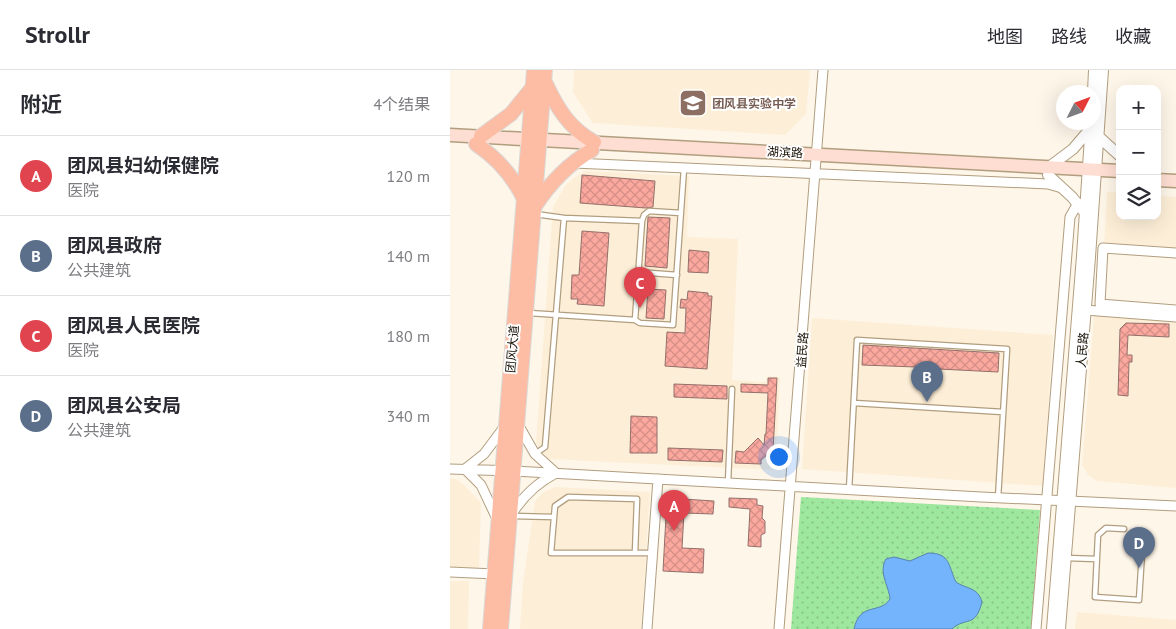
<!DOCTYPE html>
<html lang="zh">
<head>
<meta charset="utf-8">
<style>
	:root { --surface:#fff; --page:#f2f2f3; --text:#2b2b33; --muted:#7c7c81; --line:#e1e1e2; --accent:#0b8043 }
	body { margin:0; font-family:"PT Sans","Noto Sans SC",sans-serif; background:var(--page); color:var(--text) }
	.controls { position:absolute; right:15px; top:15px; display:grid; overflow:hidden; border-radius:10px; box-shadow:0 5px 20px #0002 }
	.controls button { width:45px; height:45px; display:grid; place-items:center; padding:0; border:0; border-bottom:1px solid var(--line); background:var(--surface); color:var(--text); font:25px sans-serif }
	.compass { position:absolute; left:606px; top:15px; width:45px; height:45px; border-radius:50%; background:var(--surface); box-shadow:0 5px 20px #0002; rotate:48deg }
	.you { position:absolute; left:328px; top:386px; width:18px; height:18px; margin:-12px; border:4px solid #fff; border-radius:50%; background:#1a73e8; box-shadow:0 0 0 8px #1a73e833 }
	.badge { display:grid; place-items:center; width:32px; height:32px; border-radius:50%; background:var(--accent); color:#fff; font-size:16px; font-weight:700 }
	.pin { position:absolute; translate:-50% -41px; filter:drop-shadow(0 1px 2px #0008) }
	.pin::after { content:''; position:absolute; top:26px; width:18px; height:15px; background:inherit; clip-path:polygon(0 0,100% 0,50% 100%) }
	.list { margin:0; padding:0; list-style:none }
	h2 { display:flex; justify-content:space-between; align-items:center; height:65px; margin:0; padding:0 20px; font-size:21px }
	h2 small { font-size:16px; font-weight:400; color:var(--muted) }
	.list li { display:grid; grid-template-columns:32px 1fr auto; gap:15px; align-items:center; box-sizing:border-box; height:80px; padding:0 20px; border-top:1px solid var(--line) }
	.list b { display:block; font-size:19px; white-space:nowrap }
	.list p { margin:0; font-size:16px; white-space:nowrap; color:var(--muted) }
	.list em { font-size:16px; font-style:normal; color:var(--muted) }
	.icon { flex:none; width:28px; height:28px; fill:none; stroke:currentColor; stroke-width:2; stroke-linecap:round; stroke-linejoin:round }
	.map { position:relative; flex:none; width:726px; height:559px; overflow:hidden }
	header { display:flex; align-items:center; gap:30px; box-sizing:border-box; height:70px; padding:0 25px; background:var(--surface); border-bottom:1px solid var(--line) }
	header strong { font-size:24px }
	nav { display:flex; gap:28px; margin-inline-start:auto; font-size:18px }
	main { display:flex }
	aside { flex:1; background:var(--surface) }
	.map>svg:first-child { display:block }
</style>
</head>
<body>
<header>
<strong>Strollr</strong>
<nav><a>地图</a><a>路线</a><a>收藏</a></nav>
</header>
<main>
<aside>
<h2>附近<small>4个结果</small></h2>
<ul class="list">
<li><span class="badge" style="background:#e0444e">A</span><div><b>团风县妇幼保健院</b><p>医院</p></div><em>120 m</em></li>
<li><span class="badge" style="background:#5c6f8a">B</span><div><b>团风县政府</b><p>公共建筑</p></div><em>140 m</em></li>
<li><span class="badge" style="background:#e0444e">C</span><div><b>团风县人民医院</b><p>医院</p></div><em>180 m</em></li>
<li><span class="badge" style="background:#5c6f8a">D</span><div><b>团风县公安局</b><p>公共建筑</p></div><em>340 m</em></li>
</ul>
</aside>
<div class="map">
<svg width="726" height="559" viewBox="0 0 726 559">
	<defs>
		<pattern id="park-dots" width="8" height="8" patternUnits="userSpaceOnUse" patternTransform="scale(1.25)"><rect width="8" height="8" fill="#9ee79e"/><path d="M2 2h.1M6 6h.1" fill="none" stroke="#87c586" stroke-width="1.8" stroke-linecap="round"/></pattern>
		<pattern id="building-cross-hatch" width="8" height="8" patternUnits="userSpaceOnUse" patternTransform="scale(1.25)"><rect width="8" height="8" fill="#fba89f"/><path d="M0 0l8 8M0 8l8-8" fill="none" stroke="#d68f87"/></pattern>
	</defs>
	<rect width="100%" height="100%" fill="#fef6e9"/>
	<path fill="#fdefd7" d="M124 0H360L356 44 335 65 143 53 123 22Z
		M135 101 239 106 237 167 288 169 282 310 316 312 317 306 330 307 326 400 98 389 86 373 103 137 116 115 125 107Z
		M657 122 670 123V146H707V126L726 127V183L654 178Z
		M644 246 726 252V418L647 411 638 405 632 395Z
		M362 248 603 265 593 416 352 399Z
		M0 408 6 409 13 414 31 433 29 500 0 499Z
		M105 417 200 422 191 559H70L73 513 85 431 92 423Z
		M0 511H19L18 559H0Z
		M627 542 726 550V559H625Z"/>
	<path fill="url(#park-dots)" d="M351 427 590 440 581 559H341Z"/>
	<path fill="#73b4fd" stroke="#5782b2" d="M478 483C501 483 498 496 506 512 516 519 528 517 532 532 525 559 516 546 502 559H404C410 531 430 545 440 529 439 516 428 502 436 489L444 487 460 491Z"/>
	<path fill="url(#building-cross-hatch)" stroke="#946f6a" d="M132 105 205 111 203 137 196 138 130 133Z
		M198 147 220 148 217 198 195 196Z
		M132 161 159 163 154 236 127 234 128 229H121L122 205H129Z
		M239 180 259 182 258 203 238 202Z
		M198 219 216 220 214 249 196 248Z
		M238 221 258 223V226H262L257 299 215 296 217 262 235 263 236 238H230L231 229 237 230Z
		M676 253 719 254V267L678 265 677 285H682V292H679L678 326 668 325 670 259Z
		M413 275 549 283 548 302 489 299 485 305 478 307 472 305 466 297 412 295Z
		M318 308H327L323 380 311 390V394L285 393 286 381 294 382 308 368 314 375 315 364H316L318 323 291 322V314L318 315Z
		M224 314 277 316V329L224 327Z
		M181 346 207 347V383H180Z
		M218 378 273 380 272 392 218 390Z
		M217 428 264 431 263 444 234 443 232 478 254 479 253 503 213 501Z
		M279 428 307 429V435L313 436 312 448 315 451V463L311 465V477L298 476 300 439 279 437Z"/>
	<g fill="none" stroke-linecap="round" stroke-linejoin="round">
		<g stroke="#b19e7f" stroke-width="7">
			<path id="service" d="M85 144 114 148 95 377 85 384
				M114 148 192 151 185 250
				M192 151 194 145 199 141 231 143
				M188 202 227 205
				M79 243 185 250 190 253 223 255 234 98
				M404 333 553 342
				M278 413 282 319
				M399 420 407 270 557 279 548 428
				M63 446 104 447
				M674 459 656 458 648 465 645 527 689 530 692 483
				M185 483 187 429 118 427 105 436 101 483H203
				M616 488 647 489"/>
		</g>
		<g stroke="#b19e7f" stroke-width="11">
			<path id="minor" d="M124 93 598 114 612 118
				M726 183 653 178 650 234 726 240
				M635 240 726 247
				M0 399 64 401 531 427 726 436
				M62 444C73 426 87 413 106 403L85 384 69 356
				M48 451 31 415 15 399 34 384 55 356
				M0 502 45 504
				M197 559 208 409
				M329 559 373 0
				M586 559 620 147 628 133"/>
		</g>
		<g stroke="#b19e7f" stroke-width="12">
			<path id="tertiary" d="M643 22 644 0
				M648 66 670 86
				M599 97 623 79 640 59
				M598 105 622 127 635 143
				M602 559 632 186 641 52
				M610 559 640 187 653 0"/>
		</g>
		<g stroke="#b19e7f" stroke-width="15">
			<path id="secondary" d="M0 65 670 101
				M707 110 726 111"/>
		</g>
		<g stroke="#dad9d7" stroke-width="16">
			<path id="primary" d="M95 12C107 38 119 58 144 72
				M31 66 61 44 83 17
				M26 74C47 88 63 106 74 129
				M85 136C100 113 118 94 142 80
				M40 559 84 0
				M51 559 95 0"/>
		</g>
		<use href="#service" stroke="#fff" stroke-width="4.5"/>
		<use href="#minor" stroke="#fff" stroke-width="9"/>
		<use href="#tertiary" stroke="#fff" stroke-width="10"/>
		<use href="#secondary" stroke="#feded2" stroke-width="12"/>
		<use href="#primary" stroke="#fdbca4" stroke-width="14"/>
	</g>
	<defs>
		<g id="school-square" transform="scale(1.4375)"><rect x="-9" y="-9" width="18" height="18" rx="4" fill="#8d6e63" stroke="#fff"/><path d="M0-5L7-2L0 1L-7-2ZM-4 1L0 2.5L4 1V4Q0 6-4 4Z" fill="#fff"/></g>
	</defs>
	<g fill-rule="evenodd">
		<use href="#school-square" x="243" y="33"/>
	</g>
	<g text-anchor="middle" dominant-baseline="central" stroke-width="4" stroke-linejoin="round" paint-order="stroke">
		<g font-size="12" font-weight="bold" fill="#785e54" stroke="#fff" text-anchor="start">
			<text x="262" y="33">团风县实验中学</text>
		</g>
		<g font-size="12" fill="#160f04" stroke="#fff">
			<text transform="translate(335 82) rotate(3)">湖滨路</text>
			<text transform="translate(62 279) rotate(-85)">团风大道</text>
			<text transform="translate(352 280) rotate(-86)">益民路</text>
			<text transform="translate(632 280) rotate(-85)">人民路</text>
		</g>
	</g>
</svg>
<div class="controls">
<button>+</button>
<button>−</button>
<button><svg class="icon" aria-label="layers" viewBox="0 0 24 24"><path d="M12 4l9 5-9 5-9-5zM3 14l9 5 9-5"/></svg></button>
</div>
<svg class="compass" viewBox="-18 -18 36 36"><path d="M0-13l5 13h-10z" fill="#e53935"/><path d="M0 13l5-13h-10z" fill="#7c7c81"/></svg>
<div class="you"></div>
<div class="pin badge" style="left:224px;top:461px;background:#e0444e">A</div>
<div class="pin badge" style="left:477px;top:332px;background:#5c6f8a">B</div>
<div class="pin badge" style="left:190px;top:238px;background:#e0444e">C</div>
<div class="pin badge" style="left:689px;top:498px;background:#5c6f8a">D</div>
</div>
</main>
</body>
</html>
